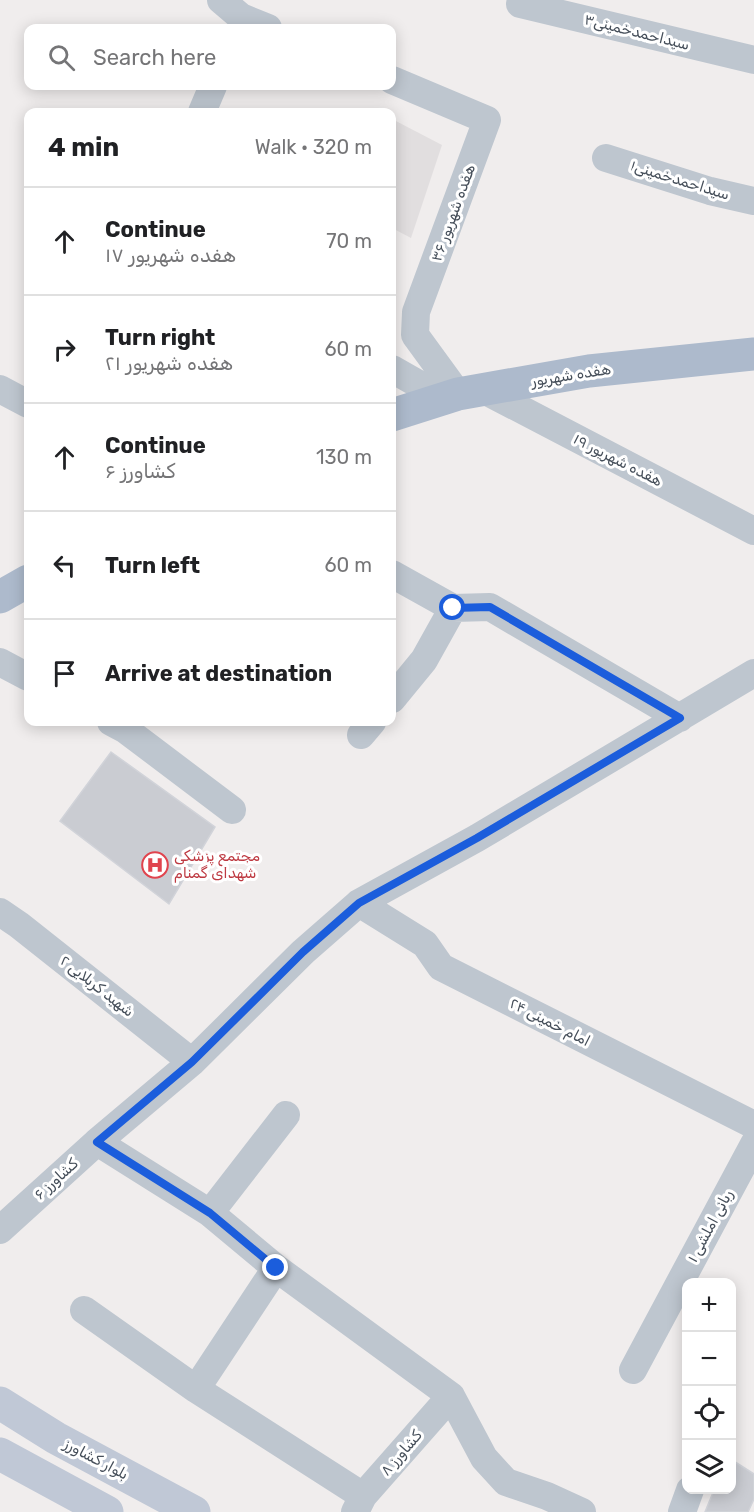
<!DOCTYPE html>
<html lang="en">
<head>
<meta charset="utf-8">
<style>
	:root { --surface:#fff; --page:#f6f6f6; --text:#202124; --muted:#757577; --line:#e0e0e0 }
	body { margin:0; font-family:Rubik,Vazirmatn,sans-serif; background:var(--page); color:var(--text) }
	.controls { position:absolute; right:18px; bottom:18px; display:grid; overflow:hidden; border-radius:12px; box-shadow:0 3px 15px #0003 }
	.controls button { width:54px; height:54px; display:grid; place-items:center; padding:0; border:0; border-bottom:2px solid var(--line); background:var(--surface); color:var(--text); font:30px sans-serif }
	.stop { position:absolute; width:18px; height:18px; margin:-14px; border:4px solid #1b5ddc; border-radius:50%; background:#fff }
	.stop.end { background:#1b5ddc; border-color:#fff; box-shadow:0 2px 6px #0008 }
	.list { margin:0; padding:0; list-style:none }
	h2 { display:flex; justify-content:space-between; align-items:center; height:78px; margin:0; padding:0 24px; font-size:26px }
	h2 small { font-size:20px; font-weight:400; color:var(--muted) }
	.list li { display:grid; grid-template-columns:39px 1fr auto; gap:18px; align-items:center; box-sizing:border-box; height:108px; padding:0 24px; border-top:2px solid var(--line) }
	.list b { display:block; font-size:22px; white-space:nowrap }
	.list p { margin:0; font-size:20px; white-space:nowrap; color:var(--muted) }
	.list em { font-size:20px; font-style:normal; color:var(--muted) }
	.icon { flex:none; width:33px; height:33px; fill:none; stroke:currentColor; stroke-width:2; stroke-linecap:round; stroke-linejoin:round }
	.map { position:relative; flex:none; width:754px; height:1512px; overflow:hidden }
	.search { position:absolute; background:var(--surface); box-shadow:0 3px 15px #0003; left:24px; top:24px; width:372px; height:66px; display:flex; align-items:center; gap:15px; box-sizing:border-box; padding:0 21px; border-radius:12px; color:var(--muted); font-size:22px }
	.panel { position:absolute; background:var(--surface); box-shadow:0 3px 15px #0003; left:24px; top:108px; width:372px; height:618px; border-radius:12px }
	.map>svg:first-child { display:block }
</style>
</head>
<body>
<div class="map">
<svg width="754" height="1512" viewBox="0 0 754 1512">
	<rect width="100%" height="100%" fill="#f0eded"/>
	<path fill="#e1dedf" d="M392 119 442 145 411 238 392 228Z"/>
	<path fill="#caccd2" stroke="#d1d3d9" stroke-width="1.5" d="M111 752 215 827 169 904 60 821Z
		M732 1460 754 1474V1499L748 1512H705L714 1490H732Z"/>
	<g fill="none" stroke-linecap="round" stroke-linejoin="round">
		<path stroke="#bec6cf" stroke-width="28" d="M221 0 241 17 268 28
			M520 4 754 60
			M392 80 487 120 416 312 415 335 458 394
			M202 112 213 86
			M606 158 710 191 754 201
			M392 369 443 398
			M0 389 28 404
			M482 389 754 531
			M392 574 453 608 490 607 680 718
			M0 662 28 677
			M392 699 424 660 453 608
			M111 722 126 730 232 810
			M361 735 372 722
			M359 903 425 944 441 967 754 1125
			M0 912 19 925 192 1062
			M97 1142 210 1213 276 1268 451 1396 484 1458 506 1482 547 1496 582 1512
			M210 1213 286 1115
			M0 1230 97 1142 192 1062 303 952 359 903 477 838 754 673
			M84 1310 196 1389 363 1496
			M633 1370 754 1144
			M196 1389 276 1268
			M355 1512 363 1496 451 1396
			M682 1512 690 1490"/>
		<path stroke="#c0c8d6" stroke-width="33" d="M0 1403 56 1438 194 1512
			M0 1454 107 1512"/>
		<path stroke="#adbacc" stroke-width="33" d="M392 415 458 394 589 371 754 354
			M0 597 28 581"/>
	</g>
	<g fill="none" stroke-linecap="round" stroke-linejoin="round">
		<path stroke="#1b5ddc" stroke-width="8" d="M276 1268 210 1213 97 1142 192 1062 303 952 359 903 477 838 680 718 490 607 453 608"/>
	</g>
	<defs>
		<g id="hospital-ring" transform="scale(1.35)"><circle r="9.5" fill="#fff" stroke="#e0444e" stroke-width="1.5"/><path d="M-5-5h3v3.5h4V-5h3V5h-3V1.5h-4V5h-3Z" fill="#e0444e"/></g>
	</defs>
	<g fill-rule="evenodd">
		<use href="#hospital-ring" x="155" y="865"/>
	</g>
	<g text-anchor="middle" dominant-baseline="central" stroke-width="6" stroke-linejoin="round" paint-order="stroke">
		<g font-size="15" fill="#464f5a" stroke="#fff">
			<text transform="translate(637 32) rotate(14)">سیداحمدخمینی۳</text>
			<text transform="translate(680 180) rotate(17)">سیداحمدخمینی۱</text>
			<text transform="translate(453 213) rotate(-70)">هفده شهریور ۳۶</text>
			<text transform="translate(571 375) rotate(-9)">هفده شهریور</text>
			<text transform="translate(618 460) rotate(27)">هفده شهریور ۱۹</text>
			<text transform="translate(97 986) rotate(38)">شهید کربلایی ۲</text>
			<text transform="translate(550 1022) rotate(27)">امام خمینی ۲۴</text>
			<text transform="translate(56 1179) rotate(-42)">کشاورز ۶</text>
			<text transform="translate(710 1226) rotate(-62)">ربانی املشی ۱</text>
			<text transform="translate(401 1453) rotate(-49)">کشاورز ۸</text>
			<text transform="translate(96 1459) rotate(28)">بلوار کشاورز</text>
		</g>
		<g font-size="15" fill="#be3a42" stroke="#fff" text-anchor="start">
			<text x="174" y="856">مجتمع پزشکی<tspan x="174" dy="17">شهدای گمنام</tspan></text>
		</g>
	</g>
</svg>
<div class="controls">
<button>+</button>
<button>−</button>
<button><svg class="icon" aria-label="locate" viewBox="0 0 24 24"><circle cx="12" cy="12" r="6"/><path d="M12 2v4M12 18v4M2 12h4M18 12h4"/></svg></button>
<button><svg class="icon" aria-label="layers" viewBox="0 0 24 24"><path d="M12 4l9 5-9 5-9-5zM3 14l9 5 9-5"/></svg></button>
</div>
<div class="stop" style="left:453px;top:608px"></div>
<div class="stop end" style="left:276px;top:1268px"></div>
<div class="search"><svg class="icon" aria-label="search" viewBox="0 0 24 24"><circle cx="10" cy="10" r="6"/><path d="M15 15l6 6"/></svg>Search here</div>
<section class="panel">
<h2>4 min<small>Walk · 320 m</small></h2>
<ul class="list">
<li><svg class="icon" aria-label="ahead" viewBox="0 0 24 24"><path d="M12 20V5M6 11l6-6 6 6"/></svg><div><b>Continue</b><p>هفده شهریور ۱۷</p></div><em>70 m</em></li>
<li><svg class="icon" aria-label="right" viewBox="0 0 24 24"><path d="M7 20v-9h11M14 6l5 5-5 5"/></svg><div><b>Turn right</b><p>هفده شهریور ۲۱</p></div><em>60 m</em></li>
<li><svg class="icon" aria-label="ahead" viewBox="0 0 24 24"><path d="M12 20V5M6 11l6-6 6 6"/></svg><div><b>Continue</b><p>کشاورز ۶</p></div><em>130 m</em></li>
<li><svg class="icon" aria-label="left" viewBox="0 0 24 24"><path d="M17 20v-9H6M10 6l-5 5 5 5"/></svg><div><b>Turn left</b></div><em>60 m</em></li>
<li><svg class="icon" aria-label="arrive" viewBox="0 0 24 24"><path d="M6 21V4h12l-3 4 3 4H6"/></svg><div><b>Arrive at destination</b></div></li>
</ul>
</section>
</div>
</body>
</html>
